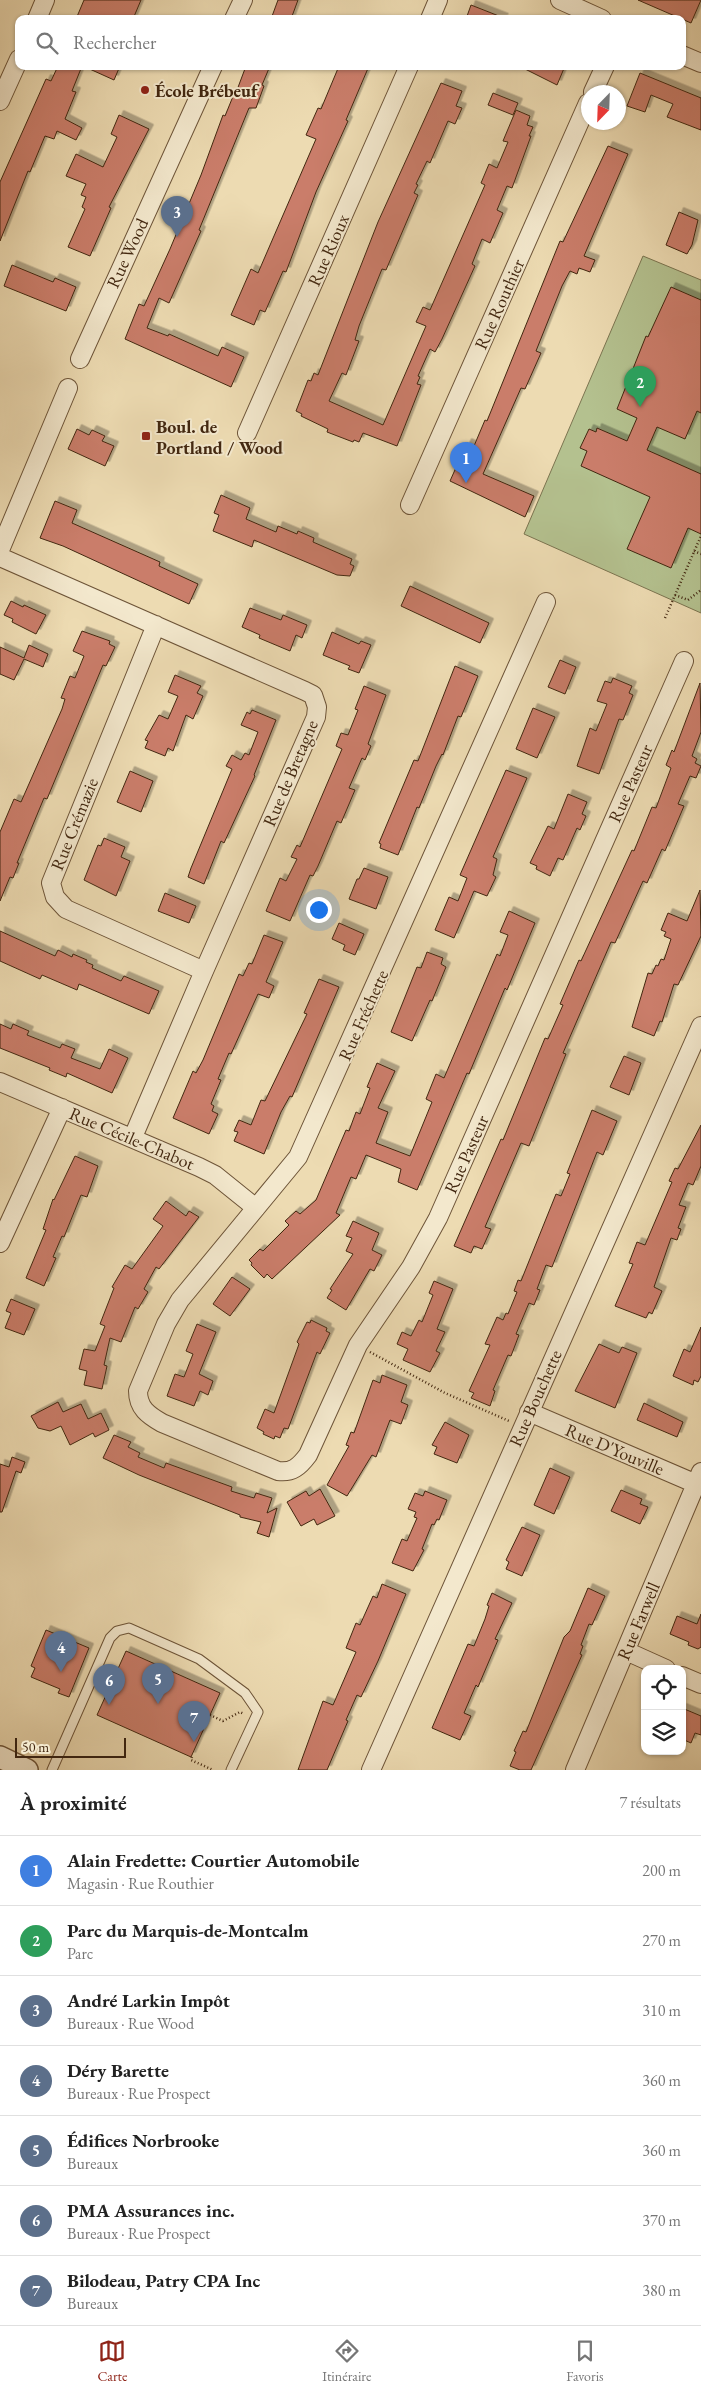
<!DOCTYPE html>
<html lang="fr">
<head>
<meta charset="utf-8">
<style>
	:root { --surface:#fff; --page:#f2f2f2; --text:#222; --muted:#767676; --line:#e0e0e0; --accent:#8f2418 }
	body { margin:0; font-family:"EB Garamond",serif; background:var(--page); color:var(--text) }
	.controls { position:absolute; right:15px; bottom:15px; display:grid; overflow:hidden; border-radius:10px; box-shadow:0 1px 4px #0004 }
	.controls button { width:45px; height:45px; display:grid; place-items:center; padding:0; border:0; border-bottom:1px solid var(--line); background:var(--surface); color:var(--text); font:25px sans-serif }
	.compass { position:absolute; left:581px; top:85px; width:45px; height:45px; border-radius:50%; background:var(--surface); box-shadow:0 1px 4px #0004; rotate:203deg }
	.scale { position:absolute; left:15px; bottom:12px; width:111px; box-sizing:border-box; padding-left:5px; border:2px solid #422710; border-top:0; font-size:14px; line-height:18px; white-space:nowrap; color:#422710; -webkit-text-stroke:4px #f3e8cd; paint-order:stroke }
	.you { position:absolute; left:318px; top:909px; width:18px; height:18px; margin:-12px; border:4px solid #fff; border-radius:50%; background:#1a73e8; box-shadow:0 0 0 8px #1a73e833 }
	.badge { display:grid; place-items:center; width:32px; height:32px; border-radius:50%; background:var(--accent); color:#fff; font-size:16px; font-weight:700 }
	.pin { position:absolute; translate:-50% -41px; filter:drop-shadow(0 1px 2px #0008) }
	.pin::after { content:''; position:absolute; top:26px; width:18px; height:15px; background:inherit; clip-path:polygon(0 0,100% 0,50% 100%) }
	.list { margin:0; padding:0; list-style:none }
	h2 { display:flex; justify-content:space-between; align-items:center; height:65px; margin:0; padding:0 20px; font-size:21px }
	h2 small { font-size:16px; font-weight:400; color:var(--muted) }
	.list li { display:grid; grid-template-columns:32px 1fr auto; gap:15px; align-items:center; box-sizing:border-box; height:70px; padding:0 20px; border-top:1px solid var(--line) }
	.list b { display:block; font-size:19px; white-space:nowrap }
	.list p { margin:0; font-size:16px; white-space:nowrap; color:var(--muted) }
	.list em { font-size:16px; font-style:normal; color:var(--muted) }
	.icon { flex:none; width:28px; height:28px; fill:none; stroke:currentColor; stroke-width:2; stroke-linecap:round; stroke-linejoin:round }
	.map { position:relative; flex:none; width:701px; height:1770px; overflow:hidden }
	.search { position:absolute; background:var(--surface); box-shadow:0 1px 4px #0004; left:15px; right:15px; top:15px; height:55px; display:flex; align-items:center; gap:12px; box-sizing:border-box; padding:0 18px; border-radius:10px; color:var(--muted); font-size:19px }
	.sheet { height:555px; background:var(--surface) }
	nav { display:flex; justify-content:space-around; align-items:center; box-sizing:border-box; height:70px; border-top:1px solid var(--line); background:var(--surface); font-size:14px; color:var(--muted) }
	nav a { display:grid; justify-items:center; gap:2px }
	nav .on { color:var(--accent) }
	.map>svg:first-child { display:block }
</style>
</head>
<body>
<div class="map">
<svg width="701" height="1770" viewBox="0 0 701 1770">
	<defs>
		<filter id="shadow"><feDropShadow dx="4.5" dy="-4.5" stdDeviation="0" flood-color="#0004"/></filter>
	</defs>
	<rect width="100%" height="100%" fill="#eddbb2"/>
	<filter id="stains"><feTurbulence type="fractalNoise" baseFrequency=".004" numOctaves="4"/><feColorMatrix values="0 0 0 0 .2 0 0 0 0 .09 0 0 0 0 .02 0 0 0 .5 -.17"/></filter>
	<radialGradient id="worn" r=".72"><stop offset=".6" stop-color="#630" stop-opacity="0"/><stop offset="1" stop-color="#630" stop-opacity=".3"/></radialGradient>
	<path fill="#b4c18f" stroke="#7b7450" d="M643 256 701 280V613L524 534Z"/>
	<path fill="#ca7d6b" stroke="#422710" filter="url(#shadow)" d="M84 0H141L133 19H76Z
		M278 0H298L291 19H271Z
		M638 0H701L691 23Z
		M471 5 504 18 503 19H466Z
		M58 66H82L72 91 76 92 65 119 82 128 76 140 57 131 54 139 45 136 30 172 28 171 0 241V182L46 79 51 81Z
		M83 66H120L114 80Z
		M246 66H270L262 85 264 86 256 108H249L199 230 201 231 169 303 159 298 147 328 168 336 169 334 218 356 222 347 244 357 231 387 125 339 139 304 144 306 170 249 201 175 223 115 225 116 236 89 237 90Z
		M339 66H369L346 120 348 121 316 192 286 272 283 271 265 312 260 310 254 325 231 315 251 269 258 273 277 229 316 139 306 135 318 108 321 109Z
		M519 66H565L557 85Z
		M640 73 701 98V130L667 117 673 104 651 95 645 112 627 106Z
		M441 83 462 91 456 106 462 108 455 124 448 121 430 163 427 161 416 184 418 185 414 193 418 195 386 270 382 269 359 326 355 340 359 341 346 375 342 373 329 401 383 425 426 326 416 322 423 307 430 310 485 185 481 183 489 164 497 168 508 142 503 141 516 110 530 116 527 125 533 127 529 136H531L512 188 507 186 497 210 503 213 490 243 482 239 472 264 475 266 442 339 435 352 430 349 418 376 420 377 417 384 421 385 397 446 363 433 359 442 354 440 353 442 327 432 328 429 301 416 302 414 296 411 308 380 311 381 314 373 318 375 378 222Z
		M493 93 518 103 513 115 488 105Z
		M119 115 149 129 109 207 111 208 90 256 68 247 85 209 82 207 86 197 81 195 86 184 66 176 76 154 103 167 117 137 111 134Z
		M608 146 628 154 584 256 595 260 590 272 579 268 577 274 570 271 562 286 536 351 541 353 525 389 521 388 483 474 534 496 525 517 450 481 467 443 474 446 485 420 487 421 560 241 563 242Z
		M679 212 698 220 692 245 687 254 666 245Z
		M12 265 53 282 55 278 76 287 66 311 4 286Z
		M671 287 701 300V413L697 411 685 439 657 427 647 450 701 474V534L688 528 671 568 627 549 650 497 581 466 587 451 580 448 589 429 596 432 597 428 627 441 637 418 617 409 646 336 648 337Z
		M77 429 89 435 92 430 105 436 102 441 114 446 105 466 68 449Z
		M221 495 250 508 246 519 276 532 278 526 297 534 298 531 314 538 313 542 352 559 350 564 354 566 350 576 337 575 254 540 252 547 213 531 219 515 214 513Z
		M55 501 77 510 72 523 160 562 159 566 198 584 189 604 63 546 40 538Z
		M410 586 489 623 480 643 401 606Z
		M11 601 23 607 24 605 46 615 36 634 12 622 13 619 4 615Z
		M250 608 281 620 283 615 307 625 302 638 296 635 290 651 259 638 260 635 242 627Z
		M82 631 110 641 109 644 115 647 106 666 103 665 47 799 44 798 17 863H19L13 878 10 877 0 901V832L14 799 21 802 62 709 65 699 61 698 70 676 75 678 84 656 73 651Z
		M332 632 359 644 361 641 371 645 359 673 348 669 350 666 323 655Z
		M29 645 48 654 43 667 24 659 14 680 0 674V647L24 658Z
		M560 660 576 667 565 694 548 687Z
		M455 666 478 676 461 717 458 716 443 755 442 754 436 766 419 808 417 807 398 855 380 848 381 844 379 843 414 760 418 761Z
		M175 675 201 686 197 693 203 696 193 719 186 715 173 751 168 748 165 756 145 748 148 741 145 740 159 715 168 719 178 696 168 692Z
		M613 678 632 686 629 693 633 695 623 720 619 719 599 774 577 766 590 728 596 731 607 704 597 701 605 681 611 683Z
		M700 683 701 732 692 756 697 759 695 763 701 766 696 778 690 776 678 804 684 806 665 851 662 849 647 883 643 881 615 943 611 942 563 1053 566 1054 529 1146 521 1143 485 1227 491 1229 482 1249 474 1246 471 1253 454 1246 501 1139 503 1140 545 1038 548 1039 563 1005 560 1004 579 960 581 961 632 850 634 851 652 807 656 808 671 768 666 765 672 750 674 752Z
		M364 686 386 695 368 744 371 746 365 760 362 758 349 788 355 790 341 823 337 821 318 866 313 876 310 875 290 921 266 911 280 878 286 881 297 859 291 857 297 845 300 847 342 749 336 746 341 733 348 735 358 710 355 709Z
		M533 708 555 717 537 758 516 749Z
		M252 710 276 720 254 775 255 776 224 843 221 841 204 884 188 877 191 868 232 769 226 766 232 755 241 760 245 753 249 755 258 732 241 725 247 712 250 714Z
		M506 770 527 778 493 857 497 859 493 875 496 877 487 896 474 891 454 938 435 930 449 897 458 901 467 878 460 875Z
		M130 771 153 781 141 812 117 802Z
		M568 794 587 802 582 814 586 816 580 830 577 828 563 860 558 858 550 876 536 869 537 866 530 863 548 826 554 829Z
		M104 838 125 847 121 857 130 861 116 896 84 880 98 845 101 846Z
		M364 868 388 877 376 909 349 899 357 879H359Z
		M700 890 701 936 678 985 674 984 662 1022 660 1021 654 1036 632 1027 648 973 652 974 656 965 658 966 661 959 664 960 671 939 664 936 666 932 661 930 668 913 687 921Z
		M165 893 196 906 189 923 158 911Z
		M509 911 535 923 507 990 505 988 469 1074 467 1073 417 1190 398 1182 401 1169 366 1155 356 1179 351 1177 336 1213 340 1215 272 1279 267 1274 264 1278 251 1265 252 1263 249 1260 260 1249 263 1251 289 1225 285 1221 296 1211 300 1214 316 1200 346 1130 349 1131 356 1112 360 1114 370 1088 367 1087 377 1063 395 1071 378 1108 388 1112 376 1143 410 1156 432 1102 426 1099 436 1074 444 1078 497 954 500 956 508 935 500 932Z
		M339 923 364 934 355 955 343 950 345 945 332 939Z
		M0 931 55 956 58 950 72 957 73 954 87 960 86 962 93 965 92 968 121 981 124 976 159 991 149 1014 79 984 77 990 42 975 40 979 0 961Z
		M264 935 283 942 266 982 274 986 269 998 258 994 231 1054 229 1053 218 1079 221 1080 211 1104 214 1106 212 1111 218 1114 209 1134 173 1118 193 1071 196 1073 203 1060 239 974 243 976 249 963 252 964Z
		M427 952 443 958 441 964 446 967 432 1001 430 1000 412 1041 391 1032 417 967 421 968Z
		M319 979 339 987 292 1097 290 1096 281 1112 264 1154 234 1141 238 1132 234 1131 239 1120 251 1125 261 1100 265 1101 307 1014 304 1013Z
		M0 1024 11 1029 13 1024 29 1031 27 1035 60 1048 62 1044 75 1049 71 1058 100 1069 109 1049 128 1058 112 1093 67 1073 66 1077 49 1070 50 1068 0 1048Z
		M624 1056 641 1063 629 1095 610 1087Z
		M592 1110 617 1121 603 1155 597 1152 552 1267 546 1265 537 1289 540 1290 534 1305 529 1303 516 1334 519 1335 511 1356 508 1355 493 1390 495 1391 490 1406 471 1398 474 1393 469 1391 490 1345 485 1344 497 1317 503 1320 506 1313 508 1314 517 1292 514 1291 518 1280 521 1281 556 1194 561 1196 570 1174 567 1173Z
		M701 1125V1166L693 1185 688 1183 679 1205 686 1207 678 1228 681 1229 677 1240 671 1238 654 1287 662 1291 652 1314 649 1312 646 1318 615 1306 633 1264 629 1263 637 1242 645 1245 672 1182 669 1181 675 1168 678 1169Z
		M75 1156 98 1166 87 1197 81 1195 64 1237 62 1236 53 1257 56 1258 44 1286 26 1278 46 1230 43 1229 53 1199 54 1200Z
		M166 1201 186 1216 189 1211 199 1217 159 1269 156 1267 144 1289 148 1292 138 1309 135 1307 121 1342 110 1338 104 1365 107 1366 102 1389 84 1385 87 1371 79 1369 84 1349 95 1351 105 1326 100 1324 114 1288 112 1287 125 1265 132 1269 163 1226 153 1219Z
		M353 1221 379 1233 372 1250 382 1255 374 1271 370 1269 346 1310 327 1298 332 1290 330 1289 353 1254 346 1251 352 1238 346 1236Z
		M232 1277 250 1289 230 1316 213 1304Z
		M434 1281 453 1289 437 1329 445 1332 436 1351 440 1353 430 1372 403 1360 408 1349 397 1344 402 1332 411 1336 419 1320 422 1322 433 1295 429 1293Z
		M11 1299 35 1309 24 1335 5 1328 11 1313 6 1311Z
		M311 1320 327 1328 326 1331 330 1333 320 1354 317 1352 288 1429 284 1428 280 1438 275 1436 274 1439 263 1434 264 1432 257 1428 265 1409 274 1413 299 1344 297 1342 307 1322 310 1323Z
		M197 1324 216 1332 199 1374 213 1381 208 1395 200 1391 194 1406 167 1396 175 1374 184 1377 193 1354 186 1351Z
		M701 1327V1376L698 1382 694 1380 693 1385 673 1376 684 1349 690 1352Z
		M599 1344 619 1353 622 1347 637 1353 615 1408 575 1391Z
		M382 1375 407 1385 401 1402 408 1405 401 1424 390 1420 376 1457 372 1455 347 1496 327 1485 349 1446 346 1445 351 1432 354 1433 373 1380 380 1383Z
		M58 1402 63 1412 81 1404 88 1419 101 1413 109 1430 95 1437 93 1433 70 1445 61 1426 50 1431 38 1428 31 1416Z
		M644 1403 683 1422 677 1437 637 1420Z
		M445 1422 469 1435 457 1463 434 1454 437 1447 432 1445Z
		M114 1435 131 1442 128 1447 140 1453 138 1457 164 1468 166 1463 232 1487 231 1491 254 1498 256 1493 272 1498 267 1513 277 1508 269 1537 257 1533 261 1522 240 1517V1515L139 1475 103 1458Z
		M12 1457 25 1462 21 1473 16 1471 2 1512H0V1464L9 1467Z
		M550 1468 570 1477 554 1514 534 1505Z
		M320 1489 335 1516 317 1525 314 1519 301 1526 287 1502 306 1491 309 1496Z
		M621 1490 642 1499 640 1504 648 1507 640 1524 611 1511Z
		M425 1491 447 1500 439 1520 437 1519 434 1525 432 1524 422 1549 424 1550 413 1571 392 1563 402 1539 407 1541 417 1518 414 1517 416 1512 408 1509 415 1493 423 1496Z
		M522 1527 540 1535 522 1576 506 1569 509 1562 506 1560Z
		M382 1584 406 1594 378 1661 361 1697 357 1695 346 1720 348 1721 327 1770H298L323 1701 333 1705 356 1652 346 1648 356 1623 360 1625 373 1596 377 1598Z
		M588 1588 605 1596 592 1625 589 1624 581 1645 583 1646 580 1654 582 1655 531 1770H520L510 1766 516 1752 514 1751 523 1731 526 1732 564 1637 570 1631Z
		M492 1593 512 1603 495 1639 498 1640 478 1687 476 1685 464 1713 471 1716 460 1740 432 1728 468 1644 474 1646 485 1619 489 1606 487 1605Z
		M701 1614V1647L698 1649 688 1645 689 1642 670 1634 677 1616 697 1624Z
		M46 1630 89 1648 69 1697 58 1693 60 1689 31 1677 35 1668 31 1666Z
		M126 1651 220 1693 191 1757 97 1715Z
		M682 1708 701 1716V1735L695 1733 691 1743 682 1739Z"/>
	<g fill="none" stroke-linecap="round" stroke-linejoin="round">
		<g stroke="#6d5438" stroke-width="11">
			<path id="service" d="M52 1770 110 1638 117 1631 129 1628 199 1659 245 1693 258 1712 231 1770"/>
		</g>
		<g stroke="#6d5438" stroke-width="20">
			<path id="minor" d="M560 0 602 19
				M37 19 45 0
				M234 19 243 0
				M430 19 438 0
				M682 55 701 63
				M593 92 605 66
				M0 101 19 59
				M80 359 213 66
				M247 433 409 66
				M410 505 588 103
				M0 550 68 388
				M0 557 305 691 313 695 317 707 316 717 204 971 133 1137
				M546 602 298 1157 180 1300 166 1324 138 1391C138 1408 148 1415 162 1423L278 1471C292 1473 299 1467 308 1455L358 1345 411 1267 438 1218 684 661
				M156 625 51 883 55 897 66 909 204 971
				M0 1082 199 1167 215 1175 256 1208
				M0 1243 62 1108
				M529 1412 701 1486
				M626 1651 666 1669
				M682 1676 701 1684
				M371 1770 701 1026
				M575 1770 701 1472"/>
		</g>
		<g stroke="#6d5438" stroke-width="24">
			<path id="tertiary" d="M0 1757 27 1770"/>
		</g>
		<path stroke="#422710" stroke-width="2.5" stroke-dasharray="1 2.5" stroke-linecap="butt" d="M694 551 701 554
			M675 595 688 600 701 590
			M665 618 701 536
			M370 1352 445 1393 509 1421
			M210 1715 223 1721 240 1712 244 1714
			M192 1757 191 1760 213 1770"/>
		<use href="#service" stroke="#f3e8cd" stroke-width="9"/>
		<use href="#minor" stroke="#f3e8cd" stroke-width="18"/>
		<use href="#tertiary" stroke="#f3e8cd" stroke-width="21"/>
	</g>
	<g fill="#8f2418" stroke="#f3e8cd" stroke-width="2">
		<circle cx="145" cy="90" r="5"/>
		<rect x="141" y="431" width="10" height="10" rx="2.5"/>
	</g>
	<g text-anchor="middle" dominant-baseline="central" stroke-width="4" stroke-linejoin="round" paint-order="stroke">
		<g font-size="18" font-weight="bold" fill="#422710" stroke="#f3e8cd" text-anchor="start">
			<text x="155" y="90">École Brébeuf</text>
			<text x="156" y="426">Boul. de<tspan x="156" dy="21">Portland / Wood</tspan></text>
		</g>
		<g font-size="18" fill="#422710" stroke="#f3e8cd">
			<text transform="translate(328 250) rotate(-66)">Rue Rioux</text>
			<text transform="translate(127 253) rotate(-65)">Rue Wood</text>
			<text transform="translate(499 304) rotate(-66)">Rue Routhier</text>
			<text transform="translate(290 773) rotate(-67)">Rue de Bretagne</text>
			<text transform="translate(630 783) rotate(-66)">Rue Pasteur</text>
			<text transform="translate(74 824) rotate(-68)">Rue Crémazie</text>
			<text transform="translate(363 1015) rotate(-66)">Rue Fréchette</text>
			<text transform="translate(132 1138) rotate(23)">Rue Cécile-Chabot</text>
			<text transform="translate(466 1154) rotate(-66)">Rue Pasteur</text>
			<text transform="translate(535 1398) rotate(-66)">Rue Bouchette</text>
			<text transform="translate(615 1449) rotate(23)">Rue D'Youville</text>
			<text transform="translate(638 1621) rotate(-67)">Rue Farwell</text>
		</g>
	</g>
	<rect width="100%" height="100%" filter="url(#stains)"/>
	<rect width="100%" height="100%" fill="url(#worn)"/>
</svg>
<div class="controls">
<button><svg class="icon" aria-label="locate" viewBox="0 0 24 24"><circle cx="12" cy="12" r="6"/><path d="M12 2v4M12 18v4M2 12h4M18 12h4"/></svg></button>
<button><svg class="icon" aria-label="layers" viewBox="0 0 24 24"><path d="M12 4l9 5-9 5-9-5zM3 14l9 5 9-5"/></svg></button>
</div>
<svg class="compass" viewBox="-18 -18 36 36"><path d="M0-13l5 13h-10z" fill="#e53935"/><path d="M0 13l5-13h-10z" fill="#767676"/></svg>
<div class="scale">50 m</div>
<div class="you"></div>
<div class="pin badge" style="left:466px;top:483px;background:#3f7fe0">1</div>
<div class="pin badge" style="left:640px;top:407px;background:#2e9e5b">2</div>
<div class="pin badge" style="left:177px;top:237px;background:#5c6f8a">3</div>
<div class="pin badge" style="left:61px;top:1672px;background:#5c6f8a">4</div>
<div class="pin badge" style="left:158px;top:1704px;background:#5c6f8a">5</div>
<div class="pin badge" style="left:109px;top:1705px;background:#5c6f8a">6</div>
<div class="pin badge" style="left:194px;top:1742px;background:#5c6f8a">7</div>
<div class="search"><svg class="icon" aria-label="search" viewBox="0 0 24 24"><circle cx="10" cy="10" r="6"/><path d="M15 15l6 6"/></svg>Rechercher</div>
</div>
<section class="sheet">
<h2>À proximité<small>7 résultats</small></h2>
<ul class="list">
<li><span class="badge" style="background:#3f7fe0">1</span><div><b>Alain Fredette: Courtier Automobile</b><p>Magasin · Rue Routhier</p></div><em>200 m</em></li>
<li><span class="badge" style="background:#2e9e5b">2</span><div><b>Parc du Marquis-de-Montcalm</b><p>Parc</p></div><em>270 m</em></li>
<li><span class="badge" style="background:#5c6f8a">3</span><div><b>André Larkin Impôt</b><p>Bureaux · Rue Wood</p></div><em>310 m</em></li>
<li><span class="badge" style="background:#5c6f8a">4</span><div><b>Déry Barette</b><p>Bureaux · Rue Prospect</p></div><em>360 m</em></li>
<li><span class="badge" style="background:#5c6f8a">5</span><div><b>Édifices Norbrooke</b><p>Bureaux</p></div><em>360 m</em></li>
<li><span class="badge" style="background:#5c6f8a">6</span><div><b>PMA Assurances inc.</b><p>Bureaux · Rue Prospect</p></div><em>370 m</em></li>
<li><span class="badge" style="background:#5c6f8a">7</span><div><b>Bilodeau, Patry CPA Inc</b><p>Bureaux</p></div><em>380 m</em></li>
</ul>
</section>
<nav>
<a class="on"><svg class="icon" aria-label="map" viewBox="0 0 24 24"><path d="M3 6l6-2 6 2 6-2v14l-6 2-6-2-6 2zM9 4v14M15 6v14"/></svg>Carte</a>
<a><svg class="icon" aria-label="directions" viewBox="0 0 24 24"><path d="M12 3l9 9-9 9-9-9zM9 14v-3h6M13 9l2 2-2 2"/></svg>Itinéraire</a>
<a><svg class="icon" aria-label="saved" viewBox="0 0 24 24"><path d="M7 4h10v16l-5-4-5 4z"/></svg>Favoris</a>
</nav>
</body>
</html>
